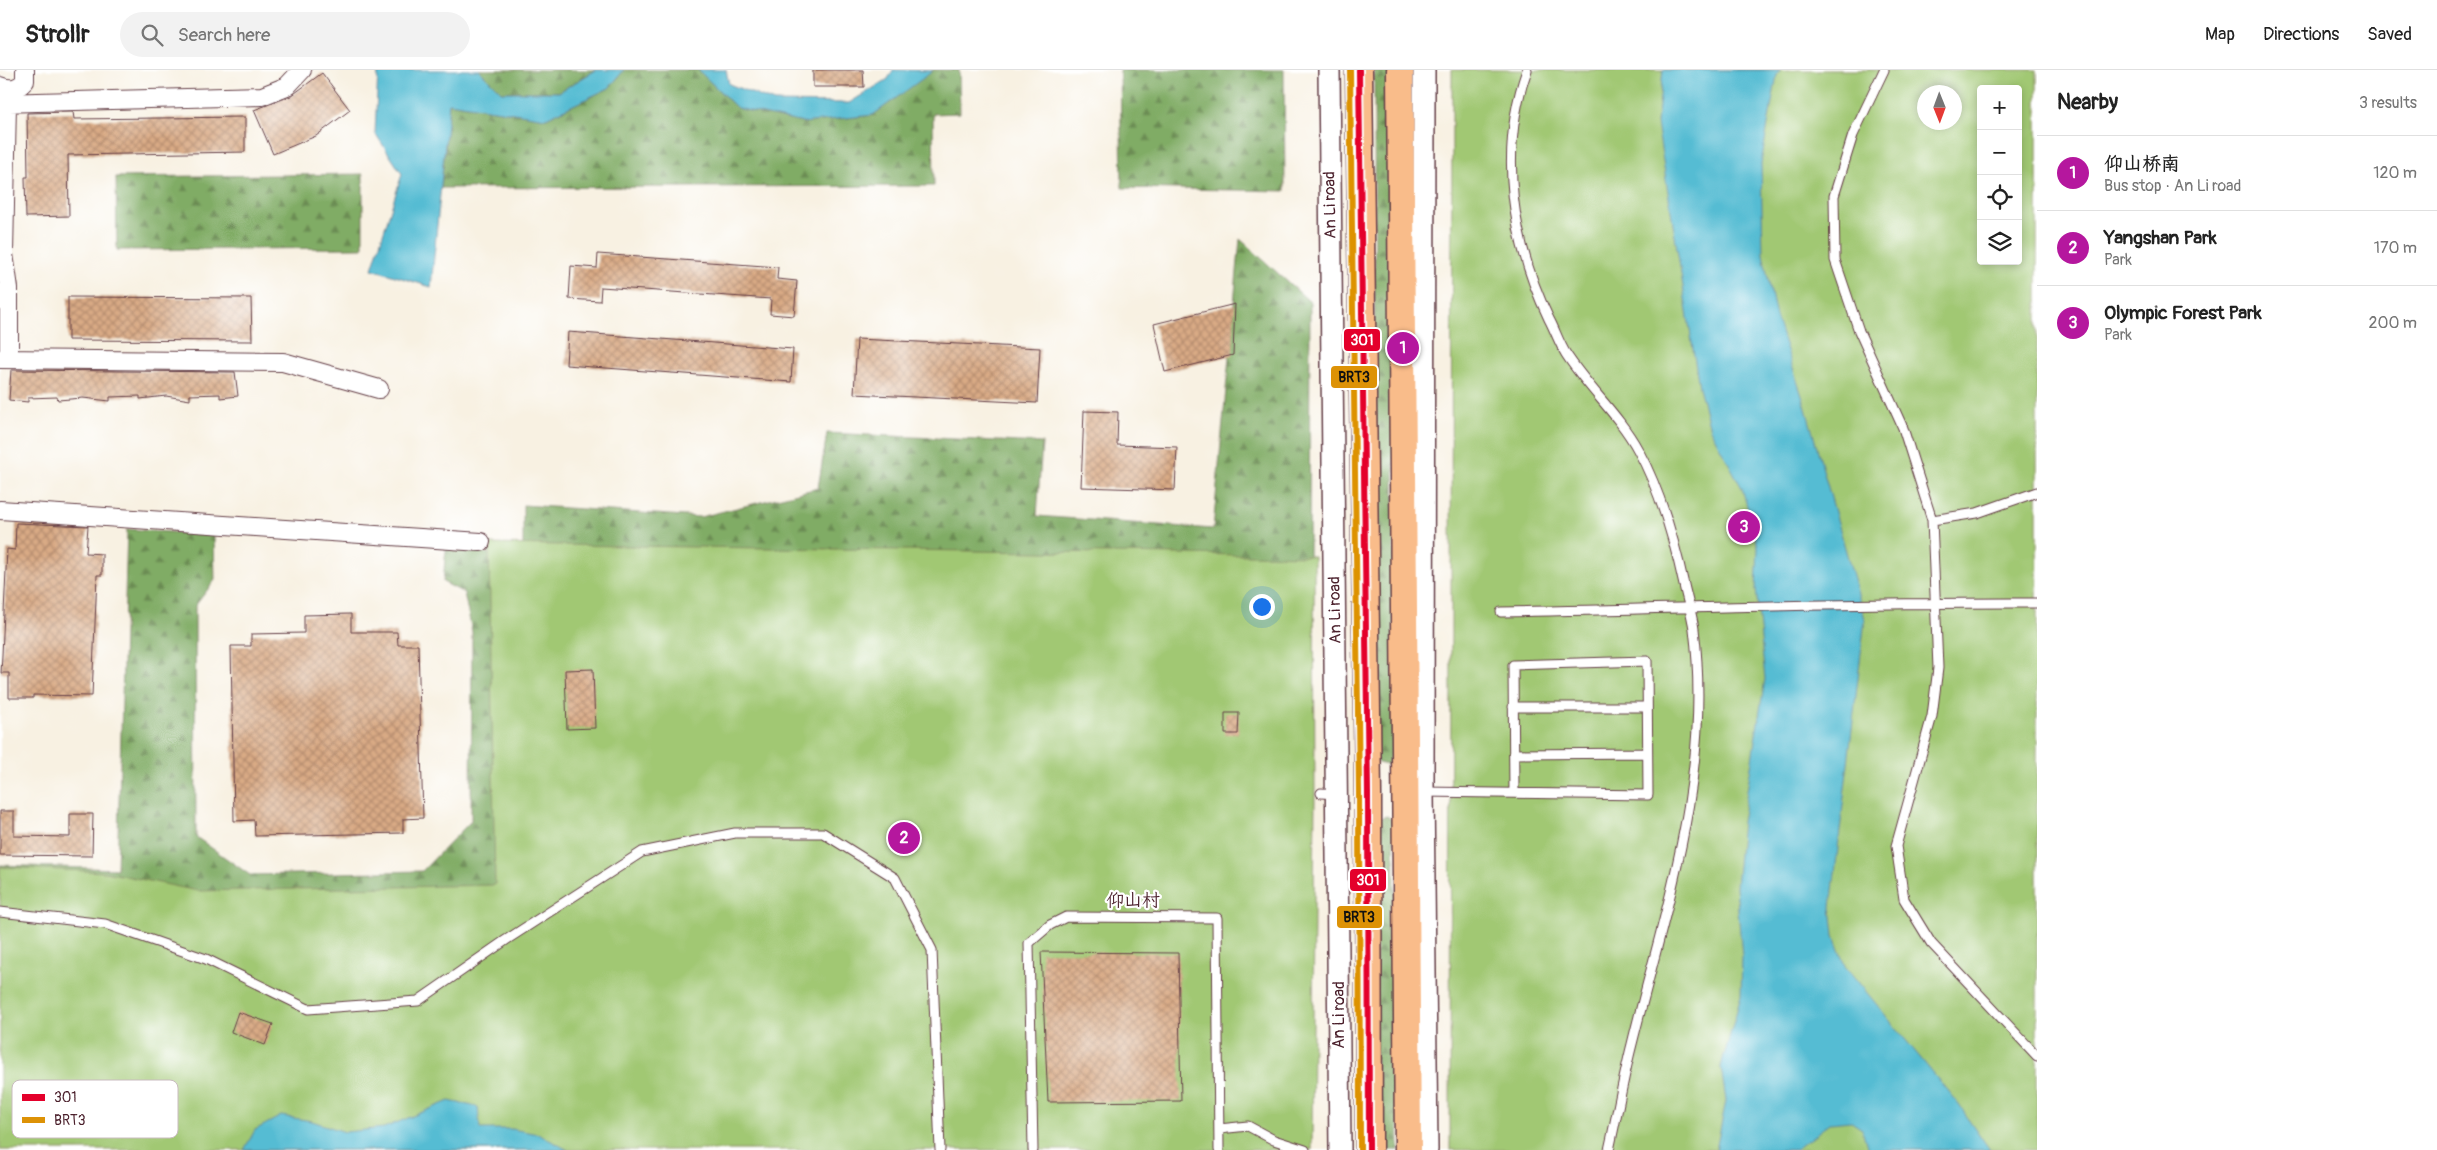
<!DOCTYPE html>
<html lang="en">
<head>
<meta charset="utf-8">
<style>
	:root { --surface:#fff; --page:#f2f2f2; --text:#222; --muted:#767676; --line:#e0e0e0; --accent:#b5179e }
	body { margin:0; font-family:Pangolin,"LXGW WenKai TC",sans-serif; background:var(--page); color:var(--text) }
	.controls { position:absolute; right:15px; top:15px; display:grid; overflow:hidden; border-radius:5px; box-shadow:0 2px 8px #0003 }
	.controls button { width:45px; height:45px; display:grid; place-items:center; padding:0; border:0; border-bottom:1px solid var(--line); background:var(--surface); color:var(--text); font:25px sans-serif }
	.compass { position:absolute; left:1917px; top:15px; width:45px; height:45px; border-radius:50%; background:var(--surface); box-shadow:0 2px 8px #0003; rotate:179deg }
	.you { position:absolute; left:1261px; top:536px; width:18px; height:18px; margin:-12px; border:4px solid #fff; border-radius:50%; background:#1a73e8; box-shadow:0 0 0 8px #1a73e833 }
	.badge { display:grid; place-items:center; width:32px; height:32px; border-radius:50%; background:var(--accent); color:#fff; font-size:16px; font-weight:700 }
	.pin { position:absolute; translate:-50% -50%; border:2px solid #fff; box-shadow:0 1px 5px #0006 }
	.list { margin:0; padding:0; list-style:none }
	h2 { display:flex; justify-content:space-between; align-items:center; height:65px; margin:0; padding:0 20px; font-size:21px }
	h2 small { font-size:16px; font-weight:400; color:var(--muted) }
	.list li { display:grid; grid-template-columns:32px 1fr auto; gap:15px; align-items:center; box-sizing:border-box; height:75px; padding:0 20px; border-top:1px solid var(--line) }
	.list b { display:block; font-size:19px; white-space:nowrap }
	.list p { margin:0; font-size:16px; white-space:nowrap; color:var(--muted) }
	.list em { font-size:16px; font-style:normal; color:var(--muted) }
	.icon { flex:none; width:28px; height:28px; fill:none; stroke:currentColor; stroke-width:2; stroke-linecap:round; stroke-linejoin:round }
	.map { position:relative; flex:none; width:2037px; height:1080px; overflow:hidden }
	header { display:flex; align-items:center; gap:30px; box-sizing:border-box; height:70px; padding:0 25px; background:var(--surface); border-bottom:1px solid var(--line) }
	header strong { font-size:24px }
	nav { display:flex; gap:28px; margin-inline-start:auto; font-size:18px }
	.search { width:350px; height:45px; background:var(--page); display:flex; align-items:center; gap:12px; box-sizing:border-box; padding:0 18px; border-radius:28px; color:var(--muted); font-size:19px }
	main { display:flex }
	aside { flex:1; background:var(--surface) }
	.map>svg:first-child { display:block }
</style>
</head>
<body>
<header>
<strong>Strollr</strong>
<div class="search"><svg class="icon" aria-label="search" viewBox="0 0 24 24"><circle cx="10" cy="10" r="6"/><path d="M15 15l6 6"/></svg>Search here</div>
<nav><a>Map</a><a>Directions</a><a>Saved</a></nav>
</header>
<main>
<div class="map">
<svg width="2037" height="1080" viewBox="0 0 2037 1080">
	<defs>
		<pattern id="forest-firs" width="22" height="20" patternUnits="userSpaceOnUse" patternTransform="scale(1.25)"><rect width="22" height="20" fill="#80ac65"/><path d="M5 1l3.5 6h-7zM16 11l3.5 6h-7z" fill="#6b8b53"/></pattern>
		<pattern id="building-cross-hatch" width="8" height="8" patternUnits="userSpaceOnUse" patternTransform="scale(1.25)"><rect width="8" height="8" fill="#d9aa85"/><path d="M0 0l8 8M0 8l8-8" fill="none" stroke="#b28a6d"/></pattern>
	</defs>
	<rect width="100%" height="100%" fill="#fff"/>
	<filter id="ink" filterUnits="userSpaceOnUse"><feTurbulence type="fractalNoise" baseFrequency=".02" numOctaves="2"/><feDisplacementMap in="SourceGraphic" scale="10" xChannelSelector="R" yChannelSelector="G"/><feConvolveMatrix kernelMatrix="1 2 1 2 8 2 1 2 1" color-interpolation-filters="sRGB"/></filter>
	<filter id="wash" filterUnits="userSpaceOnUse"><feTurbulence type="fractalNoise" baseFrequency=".0096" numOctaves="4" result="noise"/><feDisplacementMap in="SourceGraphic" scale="20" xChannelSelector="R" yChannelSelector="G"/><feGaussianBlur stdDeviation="1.12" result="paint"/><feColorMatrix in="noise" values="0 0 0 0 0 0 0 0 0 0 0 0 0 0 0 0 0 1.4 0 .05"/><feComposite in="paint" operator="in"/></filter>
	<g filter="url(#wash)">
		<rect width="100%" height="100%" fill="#f8f1e2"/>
		<path fill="url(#forest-firs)" stroke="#656648" d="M479 0H596L559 22H501Z
			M624 0H698L737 38 803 53 873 45 933 0H959L960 43 933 44 934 116 441 118 449 33 546 48 609 18Z
			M1120 0H1284L1285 121 1122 118Z
			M1374 0H1396L1393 693 1387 695 1378 693 1376 683Z
			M363 104V178L117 180 116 107Z
			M1240 169 1310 232 1309 537 523 482V435L700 447 818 418 827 363 1042 373 1037 446 1213 459Z
			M127 459 214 465 215 510 195 536 196 767 250 805 422 801 471 751 472 562 464 523 443 512 446 478 494 484 734 623 414 921 0 830V795L117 799Z
			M1387 746 1394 751 1399 1080H1375L1377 749Z"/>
		<path fill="#a1c873" stroke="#76744f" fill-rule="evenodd" d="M1452 0H2037V1080H1450ZM1981 19H2018V191H1981ZM1924 22H1954V52H1924Z
			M489 474 1314 486 1315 724 1312 1080H0V797L106 802 198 821 495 815Z"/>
		<path fill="#55bcd3" stroke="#506e7f" d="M378 0H479L501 22H559L596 0H624L609 18 546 48 449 33 431 217 372 199 402 104 375 63Z
			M698 0H726L729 14 774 32 849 33 888 9 893 0 933 1 873 45 803 53 737 38Z
			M1663 0H1780L1777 5 1761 93 1763 184 1776 247 1805 335 1865 549 1831 837 1834 866 1845 896 1959 1035 1990 1080H1868L1862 1059 1850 1051 1830 1053 1795 1080H1716L1726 1031 1721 997 1741 926 1742 886 1736 817 1742 752 1765 609 1756 519 1758 477 1742 418 1710 359 1699 317 1657 53Z
			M449 1031 478 1037 480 1059H512L538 1064 568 1080H244L255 1060 281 1046 312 1051 345 1062 384 1058Z"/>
		<g id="blocks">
			<path fill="url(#building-cross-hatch)" d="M813 0H863L864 17H813Z
				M322 3 350 40 316 66 273 84 254 40 291 26Z
				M73 42 74 49 245 47V82L68 85 69 146 26 147 25 107H28L27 43Z
				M598 184 778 197 777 209 797 211 794 246 770 244 771 229 601 217 600 231 569 229 571 196 597 198Z
				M68 227 251 228 252 271 68 270Z
				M1235 234 1233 285 1165 302 1154 254Z
				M568 262 793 279 791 312 566 295Z
				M857 269 1040 278 1037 333 854 324Z
				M11 300 235 302 238 326 220 328V324L190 325V330L166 326 140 329V326L110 327V331L83 328 58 330 57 327 28 328V332L9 330Z
				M1084 341 1118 342 1117 375 1177 377 1175 420 1081 417Z
				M16 453 88 456 86 483 102 484V505H97L92 626 33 625V628H9V603H1L2 585 7 479 15 480Z
				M351 544V562H397L398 575H418L423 748 403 749V763L255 766 254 750 234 751 231 576H251V564L304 563V545Z
				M593 599 595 658 567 659 565 600Z
				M1225 643H1239L1238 664H1225Z
				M0 741H14V766L70 767V744H93L92 786 0 785Z
				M1041 882 1178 883 1181 1031 1048 1032Z
				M238 942 273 954 265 975 231 962Z"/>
		</g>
	</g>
	<g filter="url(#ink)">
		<use href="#blocks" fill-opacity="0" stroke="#643e46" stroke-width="1"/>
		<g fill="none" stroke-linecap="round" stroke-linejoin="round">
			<g stroke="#643e46" stroke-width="11">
				<path id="service" d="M1527 0C1498 82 1512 172 1549 249 1555 260 1559 273 1566 284 1588 318 1619 345 1638 380 1661 422 1674 469 1684 515 1687 529 1692 544 1694 559 1712 704 1666 836 1632 974 1623 1009 1617 1045 1609 1080
					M1884 0 1853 65 1834 126 1835 190 1859 261 1903 358 1932 450 1938 598 1932 646 1896 776 1904 829 1931 873 2037 986
					M1932 450 1977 443 2037 422
					M1501 542C1680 539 1858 532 2037 533
					M1513 637H1647
					M1514 684 1647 683
					M1423 722 1648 725 1647 591 1513 595 1514 723
					M1321 723 1337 724
					M0 842 105 854 206 889 308 939 418 931 506 870 642 782 735 763H823L895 808 932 880 940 1080
					M1219 1059 1248 1056 1274 1070 1305 1080
					M1033 1080 1029 873 1050 855 1066 847 1217 848 1219 1080"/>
			</g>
			<g stroke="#643e46" stroke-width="20">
				<path id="minor" d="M0 16C10 20 18 19 25 11V0
					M0 33 262 26 287 16 302 0
					M0 289 283 292 379 319
					M9 289V218L4 184 7 33 13 19
					M0 440 481 472"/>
			</g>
			<g stroke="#643e46" stroke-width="24">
				<path id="tertiary" d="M1329 0 1340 1080
					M1424 0 1423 722 1427 1080"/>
			</g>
			<g stroke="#643e46" stroke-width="29">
				<path id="primary" d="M1359 0 1368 724 1369 1080
					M1400 0 1408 1080"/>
			</g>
			<use href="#service" stroke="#fff" stroke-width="9"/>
			<use href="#minor" stroke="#fff" stroke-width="18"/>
			<use href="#tertiary" stroke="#fff" stroke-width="21"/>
			<use href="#primary" stroke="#f9bc8a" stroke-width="26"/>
			<g stroke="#fff" stroke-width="10">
				<path id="bus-1" d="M1359 0 1368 724 1369 1080"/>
			</g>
			<g stroke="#fff" stroke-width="10">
				<path id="bus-2" d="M1350 0 1359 724 1360 1080"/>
			</g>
			<use href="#bus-1" stroke="#e4002b" stroke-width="6"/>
			<use href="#bus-2" stroke="#dd9206" stroke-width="6"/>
		</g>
	</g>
	<g text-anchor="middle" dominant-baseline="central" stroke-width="4.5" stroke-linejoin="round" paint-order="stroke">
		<g font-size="16" fill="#4a1f2b" stroke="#fff">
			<text transform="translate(1330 135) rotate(-91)">An Li road</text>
			<text transform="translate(1335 540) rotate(-91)">An Li road</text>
			<text transform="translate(1339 945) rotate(-90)">An Li road</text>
		</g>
		<g font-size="18" fill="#4a1f2b" stroke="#fff">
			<text x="1133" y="830">仰山村</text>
		</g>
	</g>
	<rect x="12" y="1010" width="166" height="58" rx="8" fill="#fff" stroke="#c9bcbf" stroke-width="1"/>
	<rect x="22" y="1024" width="23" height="7" fill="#e4002b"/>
	<rect x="22" y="1047" width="23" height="6" fill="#dd9206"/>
	<g font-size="14" fill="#4a1f2b">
		<text x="54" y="1032">301</text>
		<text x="54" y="1055">BRT3</text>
	</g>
	<g stroke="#fff" stroke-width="2">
		<rect x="1343" y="258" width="38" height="24" rx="5" fill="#e4002b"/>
		<rect x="1330" y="295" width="48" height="24" rx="5" fill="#dd9206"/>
		<rect x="1349" y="798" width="38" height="24" rx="5" fill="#e4002b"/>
		<rect x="1336" y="835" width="47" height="24" rx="5" fill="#dd9206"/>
	</g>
	<g font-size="14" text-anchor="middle" font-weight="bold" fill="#fff">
		<text x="1362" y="275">301</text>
		<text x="1368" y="815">301</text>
	</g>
	<g font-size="14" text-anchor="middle" font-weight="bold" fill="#111">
		<text x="1354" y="312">BRT3</text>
		<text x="1359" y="852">BRT3</text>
	</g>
</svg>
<div class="controls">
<button>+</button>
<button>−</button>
<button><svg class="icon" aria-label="locate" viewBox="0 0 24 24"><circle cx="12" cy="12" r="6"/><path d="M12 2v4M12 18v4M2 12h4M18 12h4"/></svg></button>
<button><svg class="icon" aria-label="layers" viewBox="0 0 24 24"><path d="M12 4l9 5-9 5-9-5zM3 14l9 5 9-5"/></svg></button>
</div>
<svg class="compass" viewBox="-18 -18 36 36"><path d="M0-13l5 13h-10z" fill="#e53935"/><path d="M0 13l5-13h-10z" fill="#767676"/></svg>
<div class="you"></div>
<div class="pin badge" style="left:1403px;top:278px">1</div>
<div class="pin badge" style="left:904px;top:768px">2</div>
<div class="pin badge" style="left:1744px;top:457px">3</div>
</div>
<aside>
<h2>Nearby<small>3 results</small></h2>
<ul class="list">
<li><span class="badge">1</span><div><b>仰山桥南</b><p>Bus stop · An Li road</p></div><em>120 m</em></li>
<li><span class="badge">2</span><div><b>Yangshan Park</b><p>Park</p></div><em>170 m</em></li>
<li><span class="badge">3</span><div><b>Olympic Forest Park</b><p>Park</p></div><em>200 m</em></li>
</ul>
</aside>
</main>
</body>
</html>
